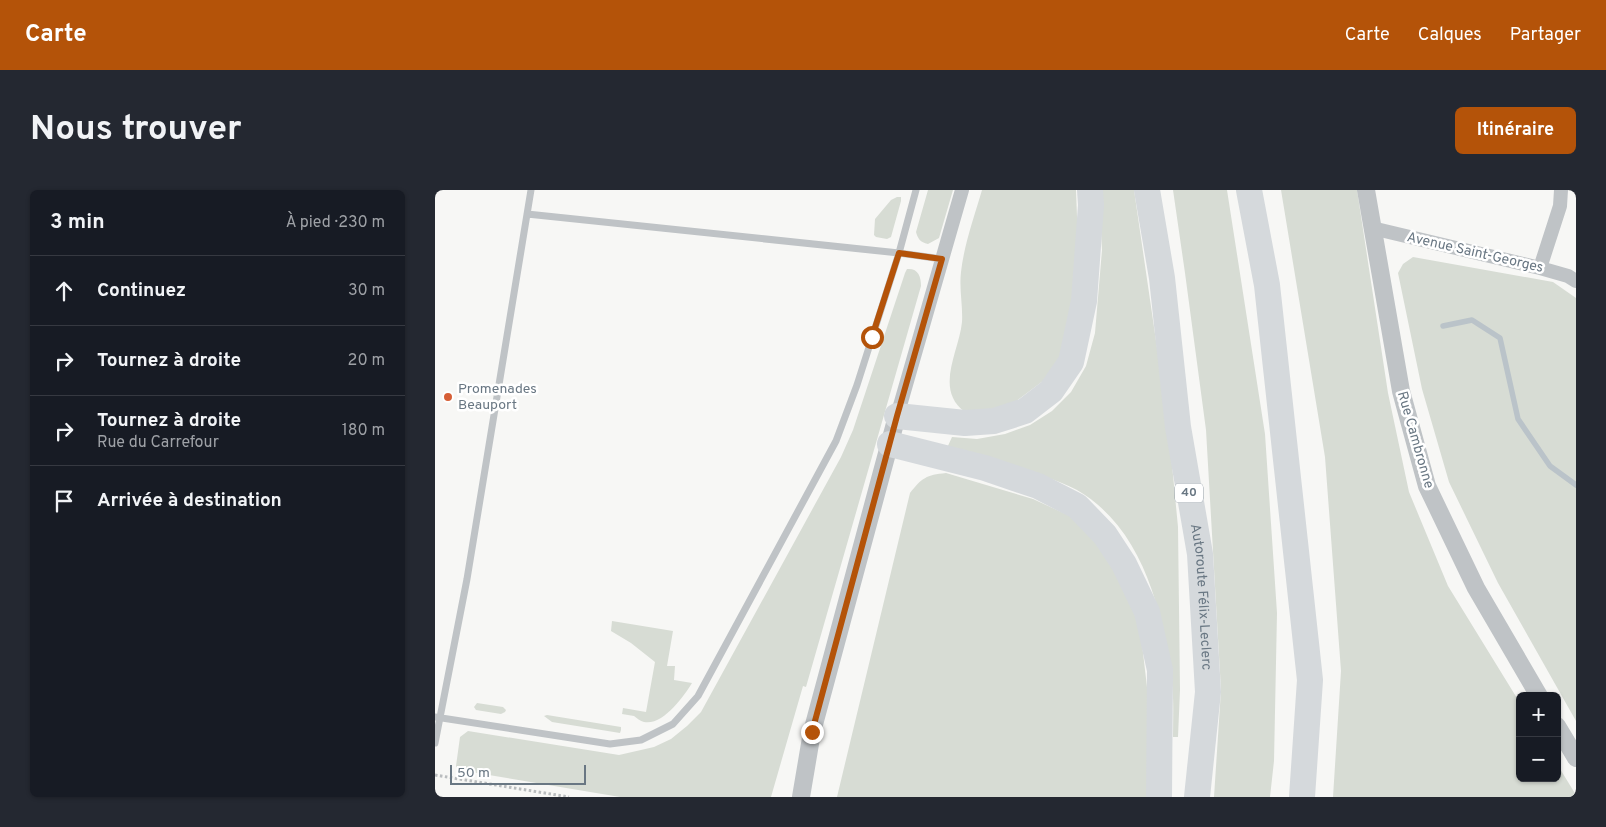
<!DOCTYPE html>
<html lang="fr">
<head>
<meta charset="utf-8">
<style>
	:root { --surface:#171b24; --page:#242831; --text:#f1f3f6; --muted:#9ea1a6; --line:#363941; --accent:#b45309 }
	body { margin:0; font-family:Overpass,sans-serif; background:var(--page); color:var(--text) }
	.controls { position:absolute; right:15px; bottom:15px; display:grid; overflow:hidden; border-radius:8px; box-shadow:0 1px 4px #0004 }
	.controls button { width:45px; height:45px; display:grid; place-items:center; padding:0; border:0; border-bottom:1px solid var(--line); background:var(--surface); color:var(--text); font:25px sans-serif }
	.scale { position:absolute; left:15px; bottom:12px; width:136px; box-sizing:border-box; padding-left:5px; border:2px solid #697783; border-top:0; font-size:14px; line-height:18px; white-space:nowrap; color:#697783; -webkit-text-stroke:4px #fff; paint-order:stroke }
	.stop { position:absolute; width:15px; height:15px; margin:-11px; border:4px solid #b45309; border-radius:50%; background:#fff }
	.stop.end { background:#b45309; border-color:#fff; box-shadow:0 1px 5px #0008 }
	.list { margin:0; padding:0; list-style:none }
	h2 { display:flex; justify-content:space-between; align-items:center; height:65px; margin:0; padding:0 20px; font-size:21px }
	h2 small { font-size:16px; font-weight:400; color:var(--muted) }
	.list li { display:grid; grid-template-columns:32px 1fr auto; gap:15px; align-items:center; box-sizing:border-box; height:70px; padding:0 20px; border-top:1px solid var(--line) }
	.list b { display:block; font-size:19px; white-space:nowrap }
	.list p { margin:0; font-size:16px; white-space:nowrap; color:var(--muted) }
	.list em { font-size:16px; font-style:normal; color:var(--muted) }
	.icon { flex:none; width:28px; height:28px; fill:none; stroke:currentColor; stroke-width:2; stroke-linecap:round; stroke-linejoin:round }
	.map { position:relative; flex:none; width:1141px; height:607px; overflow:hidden; border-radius:8px }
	header { display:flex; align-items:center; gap:30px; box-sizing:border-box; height:70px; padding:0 25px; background:var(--accent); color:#fff }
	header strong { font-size:24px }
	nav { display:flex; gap:28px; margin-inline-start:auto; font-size:18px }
	.intro { display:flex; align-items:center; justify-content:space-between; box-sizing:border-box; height:120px; padding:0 30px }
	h1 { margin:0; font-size:35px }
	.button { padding:12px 22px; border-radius:8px; background:var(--accent); color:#fff; font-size:18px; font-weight:700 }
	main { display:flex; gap:30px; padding:0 30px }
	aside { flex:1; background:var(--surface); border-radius:8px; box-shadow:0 1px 4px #0004 }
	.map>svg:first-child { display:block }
</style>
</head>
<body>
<header>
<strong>Carte</strong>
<nav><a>Carte</a><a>Calques</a><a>Partager</a></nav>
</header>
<div class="intro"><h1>Nous trouver</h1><a class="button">Itinéraire</a></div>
<main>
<aside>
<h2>3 min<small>À pied · 230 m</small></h2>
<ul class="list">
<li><svg class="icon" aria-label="ahead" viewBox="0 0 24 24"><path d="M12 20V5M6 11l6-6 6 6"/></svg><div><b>Continuez</b></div><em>30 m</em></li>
<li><svg class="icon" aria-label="right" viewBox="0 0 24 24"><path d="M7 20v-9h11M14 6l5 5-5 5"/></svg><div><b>Tournez à droite</b></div><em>20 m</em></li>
<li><svg class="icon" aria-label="right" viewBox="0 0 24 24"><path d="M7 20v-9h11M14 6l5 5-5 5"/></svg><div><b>Tournez à droite</b><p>Rue du Carrefour</p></div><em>180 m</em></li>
<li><svg class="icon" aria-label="arrive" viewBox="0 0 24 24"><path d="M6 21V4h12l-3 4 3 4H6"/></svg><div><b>Arrivée à destination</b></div></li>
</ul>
</aside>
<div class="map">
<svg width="1141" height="607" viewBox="0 0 1141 607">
	<rect width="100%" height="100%" fill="#f7f7f5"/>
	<path fill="#d7dcd4" d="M493 0H518L504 48 493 54C485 52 483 49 481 42Z
		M547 0H641L643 53 642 108 624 179 572 218 530 222C499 199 524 162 527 132 528 116 524 99 526 82 529 55 539 27 547 0Z
		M664 0H699L733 233 743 337 745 500 743 547H738C738 530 739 511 737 494 728 423 709 339 642 300 623 290 602 284 581 278 558 272 535 265 512 258L517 247 542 249 570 244 595 235 617 221 636 202 651 176 660 143 667 60Z
		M738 0H792L830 244 842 423 839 571 835 607H779L786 500 771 240 750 83Z
		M846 0H922L953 203 974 302 1013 396 1085 513V588H1122V574L1141 605V607H898L906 481 890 267Z
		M462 7H466V11L456 47 452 49 441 47 439 45 440 29 456 10Z
		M978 67 1118 92 1141 108V531L1063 393 1014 292 987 199 963 83 968 74Z
		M472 79C483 78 486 86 486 96L371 497 368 496 336 607H185L24 580 21 576 25 547 33 541 184 565 219 557 236 549 252 536 266 522 406 267 418 240 470 83Z
		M511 283 598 309 635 326 660 347 698 415 707 454 718 549 716 607H402L475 303C487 288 491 285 511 283Z
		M177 431 238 441 232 476H240L239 490 257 493C249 506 228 536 209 532 205 531 202 528 199 526 195 525 191 525 187 524L188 518 211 522 220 472 196 453 176 441Z
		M42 513 68 517 71 520 70 522 66 524 41 520 39 517Z
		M112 525 186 537V540L185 543 117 532 109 526Z"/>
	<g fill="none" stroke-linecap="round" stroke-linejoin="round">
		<path stroke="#bac3c9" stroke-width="5.5" d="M1008 136 1037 130 1065 148 1083 229 1115 276 1141 295"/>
		<path stroke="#b9bcbe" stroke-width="3" stroke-dasharray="2.5 2.5" stroke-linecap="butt" d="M0 585 134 607"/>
		<path stroke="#bfc3c6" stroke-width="7" d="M92 24 464 63 507 69
			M0 527 175 554 206 550 238 534 263 506 401 251 422 195 464 63 481 0
			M0 553 32 389 96 0"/>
		<path stroke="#bfc3c6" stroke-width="14" d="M937 38 1105 78 1133 86 1141 91
			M1105 78 1125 16 1126 0
			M462 226 527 0"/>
		<path stroke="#bfc3c6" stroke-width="18" d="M931 0 966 201 992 296 1041 398 1104 506
			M1122 536 1141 568
			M366 607 377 542 462 226"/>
		<g stroke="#d5d9dc" stroke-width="26">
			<path id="s1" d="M712 0 727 88 743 237 765 364 773 502 762 607"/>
			<path d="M814 0 832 95 875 490 867 607"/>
			<path d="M462 226 530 233 559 231 590 221 616 201 636 172 649 111 656 15 655 0"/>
			<path d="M455 254 550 278 603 296 642 316 670 345 689 374 712 422 725 480 724 607"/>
		</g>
	</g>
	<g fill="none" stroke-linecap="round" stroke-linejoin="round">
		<path stroke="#b45309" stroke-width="6" d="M377 542 462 226 507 69 464 63 437 147"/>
	</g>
	<circle fill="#d65f36" stroke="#fff" stroke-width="2" cx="13" cy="207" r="5"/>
	<g text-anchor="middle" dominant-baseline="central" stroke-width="5" stroke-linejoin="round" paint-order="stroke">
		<rect fill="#fff" stroke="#96a0a8" stroke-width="1" x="740" y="293.5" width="28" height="19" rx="4"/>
		<g font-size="12" font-weight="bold" fill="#697783">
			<text x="754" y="303">40</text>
		</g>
		<g font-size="14" fill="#697783" stroke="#fff">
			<text transform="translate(1040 63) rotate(13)">Avenue Saint-Georges</text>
			<text transform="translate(980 250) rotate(74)">Rue Cambronne</text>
			<text stroke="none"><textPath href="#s1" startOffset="411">Autoroute Félix-Leclerc</textPath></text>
		</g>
		<g font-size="14" fill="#697783" stroke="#fff" text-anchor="start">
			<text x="23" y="199">Promenades<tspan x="23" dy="16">Beauport</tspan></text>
		</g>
	</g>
</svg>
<div class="controls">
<button>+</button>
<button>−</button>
</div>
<div class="scale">50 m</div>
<div class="stop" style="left:437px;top:147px"></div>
<div class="stop end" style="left:377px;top:542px"></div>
</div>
</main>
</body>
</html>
